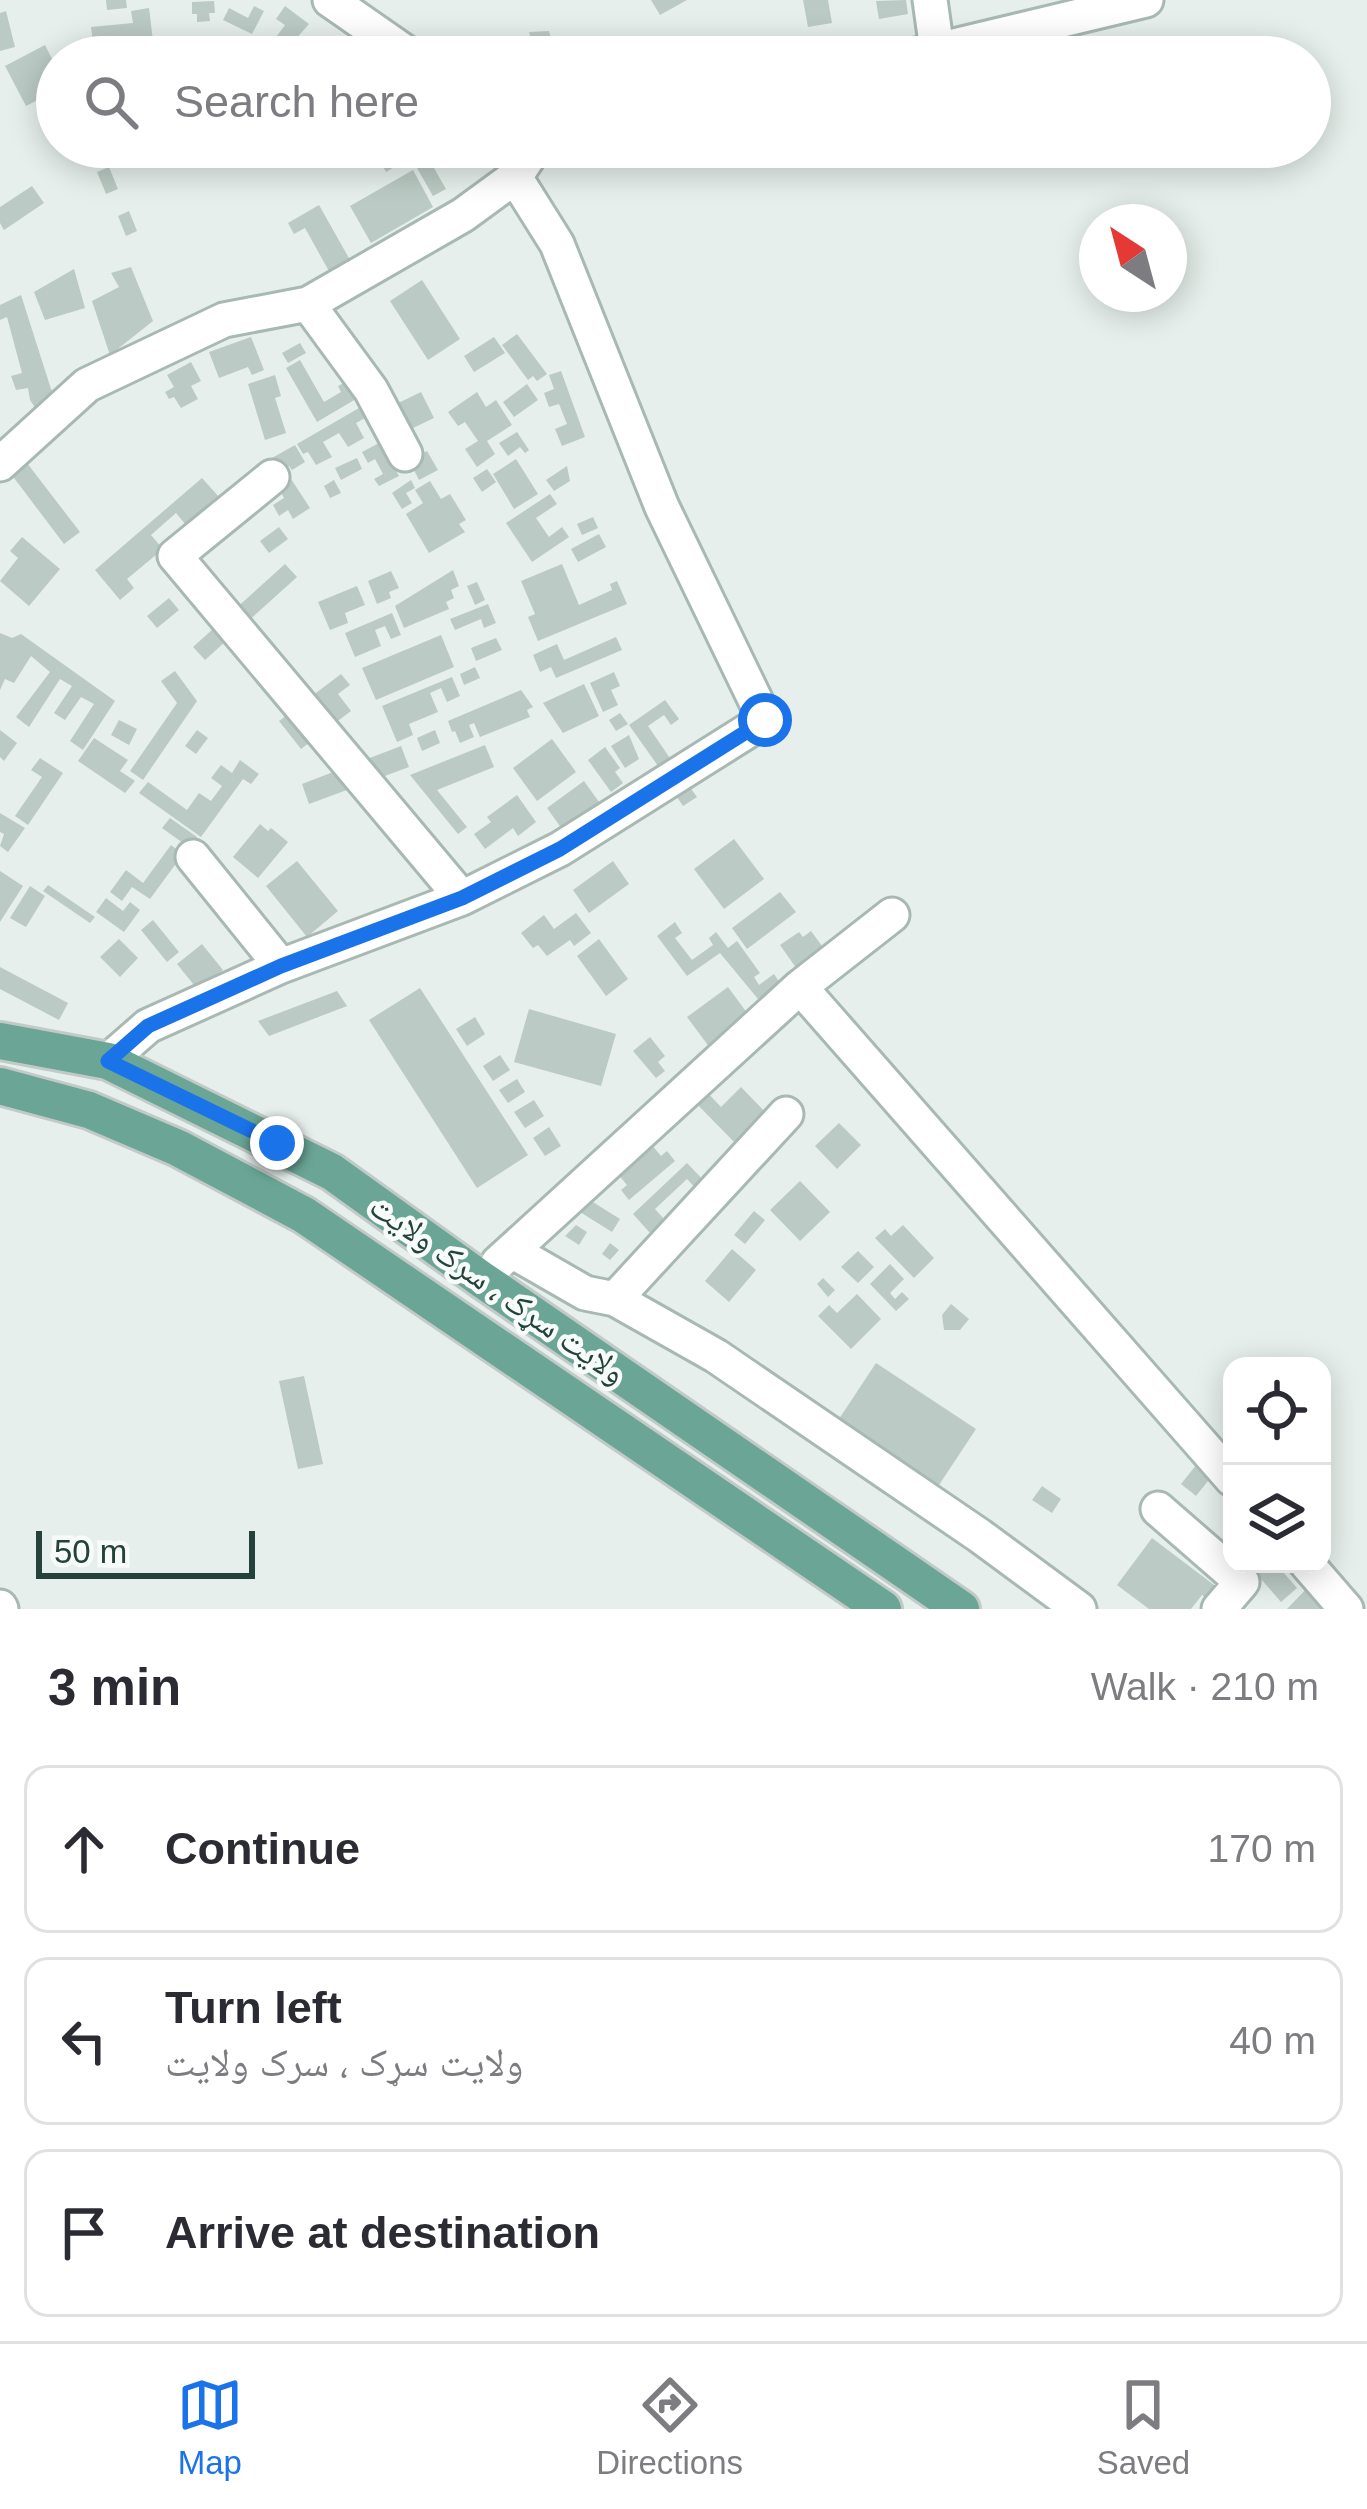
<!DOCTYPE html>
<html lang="en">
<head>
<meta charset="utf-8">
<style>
	:root { --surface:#fff; --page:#f2f2f3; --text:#2b2b33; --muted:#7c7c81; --line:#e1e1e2; --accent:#1a73e8 }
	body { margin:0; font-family:Helvetica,"Noto Naskh Arabic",sans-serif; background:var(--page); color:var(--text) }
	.controls { position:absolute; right:36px; bottom:36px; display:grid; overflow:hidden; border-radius:24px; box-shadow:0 6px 30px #0003 }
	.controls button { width:108px; height:108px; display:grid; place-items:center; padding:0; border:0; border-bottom:3px solid var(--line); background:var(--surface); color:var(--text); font:60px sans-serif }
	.compass { position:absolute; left:1079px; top:204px; width:108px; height:108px; border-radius:50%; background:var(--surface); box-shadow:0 6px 30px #0003; rotate:324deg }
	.scale { position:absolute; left:36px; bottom:30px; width:219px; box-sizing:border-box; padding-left:12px; border:6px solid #24423a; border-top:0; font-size:33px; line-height:42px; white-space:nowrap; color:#24423a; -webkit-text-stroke:9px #f7fbf9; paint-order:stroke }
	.stop { position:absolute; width:36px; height:36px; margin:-27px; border:9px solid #1a73e8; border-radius:50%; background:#fff }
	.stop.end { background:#1a73e8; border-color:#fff; box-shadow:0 3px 12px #0008 }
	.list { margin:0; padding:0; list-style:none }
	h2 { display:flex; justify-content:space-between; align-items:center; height:156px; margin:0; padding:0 48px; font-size:51px }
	h2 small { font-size:39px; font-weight:400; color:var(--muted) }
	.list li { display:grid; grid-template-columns:78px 1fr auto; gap:36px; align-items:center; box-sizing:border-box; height:168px; margin:0 24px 24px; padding:0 24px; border:3px solid var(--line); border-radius:24px }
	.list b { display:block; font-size:45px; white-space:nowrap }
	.list p { margin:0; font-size:39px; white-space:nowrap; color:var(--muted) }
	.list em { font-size:39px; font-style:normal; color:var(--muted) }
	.icon { flex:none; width:66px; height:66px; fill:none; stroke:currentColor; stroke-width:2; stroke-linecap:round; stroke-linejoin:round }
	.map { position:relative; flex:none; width:1367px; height:1609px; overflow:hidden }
	.search { position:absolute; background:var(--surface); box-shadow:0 6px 30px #0003; left:36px; right:36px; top:36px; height:132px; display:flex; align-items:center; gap:30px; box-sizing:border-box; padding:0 42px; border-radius:66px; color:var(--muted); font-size:45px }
	.sheet { height:732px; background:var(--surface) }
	nav { display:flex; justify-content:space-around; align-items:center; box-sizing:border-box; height:168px; border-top:3px solid var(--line); background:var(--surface); font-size:33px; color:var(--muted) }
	nav a { display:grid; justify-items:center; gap:6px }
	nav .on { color:var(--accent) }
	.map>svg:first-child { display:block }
</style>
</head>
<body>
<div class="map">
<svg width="1367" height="1609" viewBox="0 0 1367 1609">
	<rect width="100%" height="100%" fill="#e6efeb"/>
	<path fill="#bbcac4" d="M106 0H126L127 8 107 10Z
		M651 0H687L660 15Z
		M803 0H828L832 23 808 27Z
		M906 0 908 14 879 19 876 1Z
		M214 1 215 13H209L210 21 197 22V14H192V2Z
		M254 6 264 11 252 34 223 20 229 8 248 18Z
		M285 6 309 24 280 57 268 48 285 25 276 19Z
		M149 8 155 57H95L91 27 133 23 131 11Z
		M6 11 15 47 0 51V13Z
		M549 31 554 50 599 47 601 57H536L529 32Z
		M238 38 262 57H222Z
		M45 45 57 69V90L26 106 5 66Z
		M405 147H422L446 189 433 196Z
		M394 155 399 164 386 172 381 163Z
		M109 167 118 189 106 194 97 172Z
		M413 170 433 207 371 243 350 206Z
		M32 186 44 203 4 230 0 223V207Z
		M319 205 354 267 330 273 305 228 294 234 288 223Z
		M129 211 137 231 126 236 118 216Z
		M131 267 153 321 110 355 92 301 119 287 111 273Z
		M74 269 85 308 45 320 34 292Z
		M422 280 460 339 428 360 390 301Z
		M21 295 51 389 62 401 42 418 30 400 28 388 16 390 11 376 22 373 7 317 0 320V305Z
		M517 334 547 374 537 381 533 376 528 380 502 345Z
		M251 337 264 370 252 375 248 367 219 378 209 352Z
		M494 337 505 353 474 372 464 356Z
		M300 343 306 353 288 363 282 353Z
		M300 360 324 402 341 392 338 386 346 382 356 399 317 422 286 368Z
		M191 362 201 381 191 386 198 399 181 408 174 397 169 399 165 392 174 387 167 375Z
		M561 371 585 437 562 446 555 429 567 424 559 404 549 407 544 393 554 389 549 375Z
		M275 375 281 396 275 398 286 433 265 440 248 384Z
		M527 384 538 400 514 417 503 402Z
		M421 392 434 418 413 428 408 420 397 426 388 408Z
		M477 392 486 407 496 400 512 425 487 441 495 454 477 467 465 449 478 441 465 422 458 426 448 412Z
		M359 408 365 418 356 423 364 438 348 447 339 433 323 442 332 457 316 465 308 452 303 454 297 444Z
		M517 432 529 450 525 453 520 447 508 456 499 443Z
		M381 442 399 476 379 486 374 479 383 474 375 459 368 463 362 452Z
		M295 445 305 462 292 470 289 466 280 471 272 458Z
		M427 451 438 470 419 480 409 460Z
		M357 458 362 469 341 480 335 468Z
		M516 459 538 494 514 509 493 474Z
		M27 463 80 532 64 544 11 474Z
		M567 466 570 481 554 491 546 480Z
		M487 469 496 482 482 492 473 478Z
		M202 478 219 497 186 525 176 513 151 535 163 549 127 579 134 588 120 600 95 570Z
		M291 479 310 508 293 519 288 510 279 516 273 505 284 498 278 487Z
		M334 480 341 493 330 498 324 486Z
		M411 480 415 488 406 493 412 503 402 509 392 493Z
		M430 481 441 499 450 494 466 520 459 524 465 532 429 553 406 514 423 503 415 490Z
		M550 494 557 504 536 518 549 537 562 527 569 537 532 562 506 523Z
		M593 517 598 528 582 535 577 524Z
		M279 527 288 539 269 553 260 541Z
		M599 534 606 547 578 562 571 549Z
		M22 537 60 569 29 606 0 581 18 558 10 551Z
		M285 564 297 577 205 660 193 647Z
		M562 564 579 605 612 590 610 584 617 581 627 604 538 641 528 617 535 614 521 581Z
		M453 570 459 586 451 590 454 598 446 602 449 609 404 628 395 606Z
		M391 571 399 588 389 592 391 598 377 604 368 581Z
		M477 582 485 600 475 605 467 586Z
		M357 586 365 605 345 613 348 623 330 630 318 602Z
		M169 598 179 610 157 628 147 616Z
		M488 604 496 623 484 628 481 619 455 630 450 619Z
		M392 613 401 635 391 639 385 626 375 630 381 646 355 657 345 633Z
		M0 633 12 638 21 634 115 701 83 750 70 741 94 704 81 697 65 720 54 713 72 686 60 679 29 727 16 717 50 672 31 656 14 683 5 679 0 690Z
		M441 635 454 667 376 700 362 668Z
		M616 637 622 650 556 678 551 667 540 672 533 655 557 644 564 660Z
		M496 638 502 650 476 661 471 648Z
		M475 667 480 678 464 685 460 674Z
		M175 671 197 701 143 780 130 771 177 703 161 681Z
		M614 672 620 686 611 690 618 705 603 712 590 683Z
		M341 674 350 685 338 694 351 711 301 749 279 721Z
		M452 677 460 696 447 702 441 688 430 693 438 712 409 724 413 735 397 742 382 706Z
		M584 684 599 716 563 733 543 703Z
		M521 690 533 707 527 710 530 717 480 737 474 723 469 725 474 737 460 743 455 731 452 732 448 721Z
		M665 700 679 719 671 725 664 715 648 726 674 764 663 773 629 725Z
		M620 713 628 724 616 731 609 720Z
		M119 720 137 729 129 745 111 735Z
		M0 730 17 743 4 761 0 757Z
		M197 730 208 738 196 754 185 746Z
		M435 730 440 743 422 751 417 738Z
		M629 735 639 759 625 768 611 746Z
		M94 738 128 760 120 771 135 781 125 793 78 761Z
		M552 739 576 772 537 801 513 768Z
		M485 745 494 767 437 790 467 827 458 834 410 775Z
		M401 746 409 767 309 804 302 784Z
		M605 747 620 768 615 772 623 783 611 792 588 760Z
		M40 758 63 773 28 825 15 816 42 777 31 770Z
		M240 760 259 774 251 784 243 779 201 837 139 793 148 782 187 810 199 793 211 801 222 786 211 778 221 765 232 773Z
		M584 781 599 802 562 829 547 808Z
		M686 782 697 797 683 806 673 791Z
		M517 795 536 822 518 836 513 828 485 849 474 834 491 822 487 817Z
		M0 813 25 828 8 852 0 846 4 834 0 832Z
		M170 818 197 837 190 848 162 828Z
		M260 824 268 831 271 828 288 842 258 878 233 857Z
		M734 839 764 879 724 909 694 869Z
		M171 845 183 854 150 899 132 887 122 901 110 892 126 870 143 883Z
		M297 861 338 911 307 937 266 886Z
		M613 861 629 884 589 913 573 890Z
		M0 871 23 886 0 922Z
		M48 885 95 917 90 923 43 891Z
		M30 886 45 896 26 927 10 918Z
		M780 892 796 912 747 949 732 928Z
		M106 898 123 911 130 902 140 910 124 932 96 912Z
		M576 913 591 933 574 946 570 940 547 956 538 945 533 948 521 933 544 915 554 929Z
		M153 920 179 952 167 962 141 930Z
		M675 922 682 933 675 938 692 960 713 945 709 938 716 932 728 948 737 941 760 973 754 977 759 985 774 974 780 983 758 999 720 953 687 976 657 936Z
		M811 931 822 946 814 952 818 957 799 972 780 945 799 932 803 937Z
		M119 939 138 958 120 977 100 957Z
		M599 939 628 979 606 996 577 956Z
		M202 944 223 970 198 990 177 964Z
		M0 967 68 1003 59 1020 0 989Z
		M728 987 753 1021 713 1052 687 1017Z
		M420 988 528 1155 477 1188 369 1020Z
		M337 991 347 1006 269 1036 258 1021Z
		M529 1009 616 1034 601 1086 514 1062Z
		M475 1017 485 1034 467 1046 456 1029Z
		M650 1037 665 1056 658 1062 665 1071 656 1078 633 1051Z
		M500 1055 510 1070 493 1081 483 1066Z
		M517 1079 525 1092 508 1103 499 1090Z
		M741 1087 769 1116 738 1146 692 1099 703 1088 721 1107Z
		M534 1100 544 1116 525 1128 514 1112Z
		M839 1123 861 1145 837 1169 815 1146Z
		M549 1127 561 1146 545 1156 533 1138Z
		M651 1144 661 1156 667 1151 675 1161 629 1200 621 1190 627 1185 617 1173Z
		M687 1163 708 1185 700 1193 687 1179 655 1209 664 1219 650 1233 633 1214Z
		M800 1181 830 1212 800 1241 770 1210Z
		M588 1199 620 1219 612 1232 580 1212Z
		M754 1211 765 1220 745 1244 734 1235Z
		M576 1225 587 1232 579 1245 565 1236Z
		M903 1225 934 1258 914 1278 875 1238 885 1229 891 1236Z
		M610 1243 619 1250 610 1260 602 1254Z
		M732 1249 756 1270 729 1302 705 1281Z
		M858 1251 874 1267 858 1283 841 1267Z
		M890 1264 904 1279 890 1293 895 1299 902 1292 909 1299 896 1311 870 1284Z
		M823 1278 835 1290 828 1297 817 1284Z
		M857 1294 881 1319 851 1349 818 1316 829 1305 837 1313Z
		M951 1304 969 1319 960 1330H944L942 1315Z
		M876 1363 976 1429 937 1488 837 1422Z
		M304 1376 323 1464 298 1469 279 1381Z
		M1197 1464 1212 1476 1196 1496 1181 1484Z
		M1042 1486 1061 1499 1052 1513 1032 1500Z
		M1152 1538 1222 1591 1212 1603 1202 1595 1191 1609H1149L1117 1585Z
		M1248 1564H1276L1297 1588 1281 1602Z
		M1312 1583 1339 1609H1287Z"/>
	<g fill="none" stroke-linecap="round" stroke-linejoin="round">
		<g stroke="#a8b8b2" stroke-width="39">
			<path id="minor" d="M330 0 412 57
				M930 0 937 50
				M908 57 1146 0
				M308 304 371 390 405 454
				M0 464 87 385 224 320 308 304 463 215 515 177 535 147
				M272 477 175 556 462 898
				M193 857 281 966
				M800 987 1232 1479
				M108 1061 148 1026 281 966 462 898 560 849 765 720 662 507 557 244 515 177
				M512 1251 585 1293 615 1299 716 1356 980 1536 1079 1609
				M498 1263 800 987 892 915
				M615 1299 786 1114
				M1158 1509 1242 1582 1219 1609
				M1307 1564 1346 1609
				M0 1607 1 1609"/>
		</g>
		<g stroke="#c2cac8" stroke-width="42">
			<path id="major" d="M0 1041 108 1061 332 1172 481 1279 961 1609
				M0 1086 89 1110 178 1148 304 1215 883 1609"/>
		</g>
		<use href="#minor" stroke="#fff" stroke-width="33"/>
		<use href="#major" stroke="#6aa596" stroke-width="36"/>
	</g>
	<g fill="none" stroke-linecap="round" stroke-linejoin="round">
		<path stroke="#1a73e8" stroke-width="15" d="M277 1143 108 1061 148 1026 281 966 462 898 560 849 765 720"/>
	</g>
	<g text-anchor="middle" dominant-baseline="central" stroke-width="9" stroke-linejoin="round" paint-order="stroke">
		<g font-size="33" fill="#24423a" stroke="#f7fbf9">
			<text transform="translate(498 1289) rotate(35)">ولایت سړک ، سرک ولایت</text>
		</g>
	</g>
</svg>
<div class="controls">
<button><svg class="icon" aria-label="locate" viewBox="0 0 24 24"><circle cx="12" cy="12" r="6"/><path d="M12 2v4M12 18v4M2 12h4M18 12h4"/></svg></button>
<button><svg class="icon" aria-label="layers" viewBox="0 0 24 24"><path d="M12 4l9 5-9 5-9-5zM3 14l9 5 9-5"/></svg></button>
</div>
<svg class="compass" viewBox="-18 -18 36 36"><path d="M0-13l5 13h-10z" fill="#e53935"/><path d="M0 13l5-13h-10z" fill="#7c7c81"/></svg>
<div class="scale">50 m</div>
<div class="stop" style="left:765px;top:720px"></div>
<div class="stop end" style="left:277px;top:1143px"></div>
<div class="search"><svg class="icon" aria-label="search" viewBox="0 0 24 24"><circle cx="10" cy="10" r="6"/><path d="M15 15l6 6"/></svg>Search here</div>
</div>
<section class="sheet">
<h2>3 min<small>Walk · 210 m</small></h2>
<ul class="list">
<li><svg class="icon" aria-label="ahead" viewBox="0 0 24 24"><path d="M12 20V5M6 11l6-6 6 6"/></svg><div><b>Continue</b></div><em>170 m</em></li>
<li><svg class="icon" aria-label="left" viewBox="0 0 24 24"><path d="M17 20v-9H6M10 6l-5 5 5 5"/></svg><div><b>Turn left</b><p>ولایت سړک ، سرک ولایت</p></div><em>40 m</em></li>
<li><svg class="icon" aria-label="arrive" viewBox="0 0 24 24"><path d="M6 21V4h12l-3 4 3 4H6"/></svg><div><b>Arrive at destination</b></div></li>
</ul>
</section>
<nav>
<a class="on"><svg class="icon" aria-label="map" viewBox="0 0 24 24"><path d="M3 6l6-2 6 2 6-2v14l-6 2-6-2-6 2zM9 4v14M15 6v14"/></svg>Map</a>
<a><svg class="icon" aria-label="directions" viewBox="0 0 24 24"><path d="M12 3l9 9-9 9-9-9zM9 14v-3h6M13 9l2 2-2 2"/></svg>Directions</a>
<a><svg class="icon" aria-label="saved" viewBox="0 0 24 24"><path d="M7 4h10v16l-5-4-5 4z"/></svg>Saved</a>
</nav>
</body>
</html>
